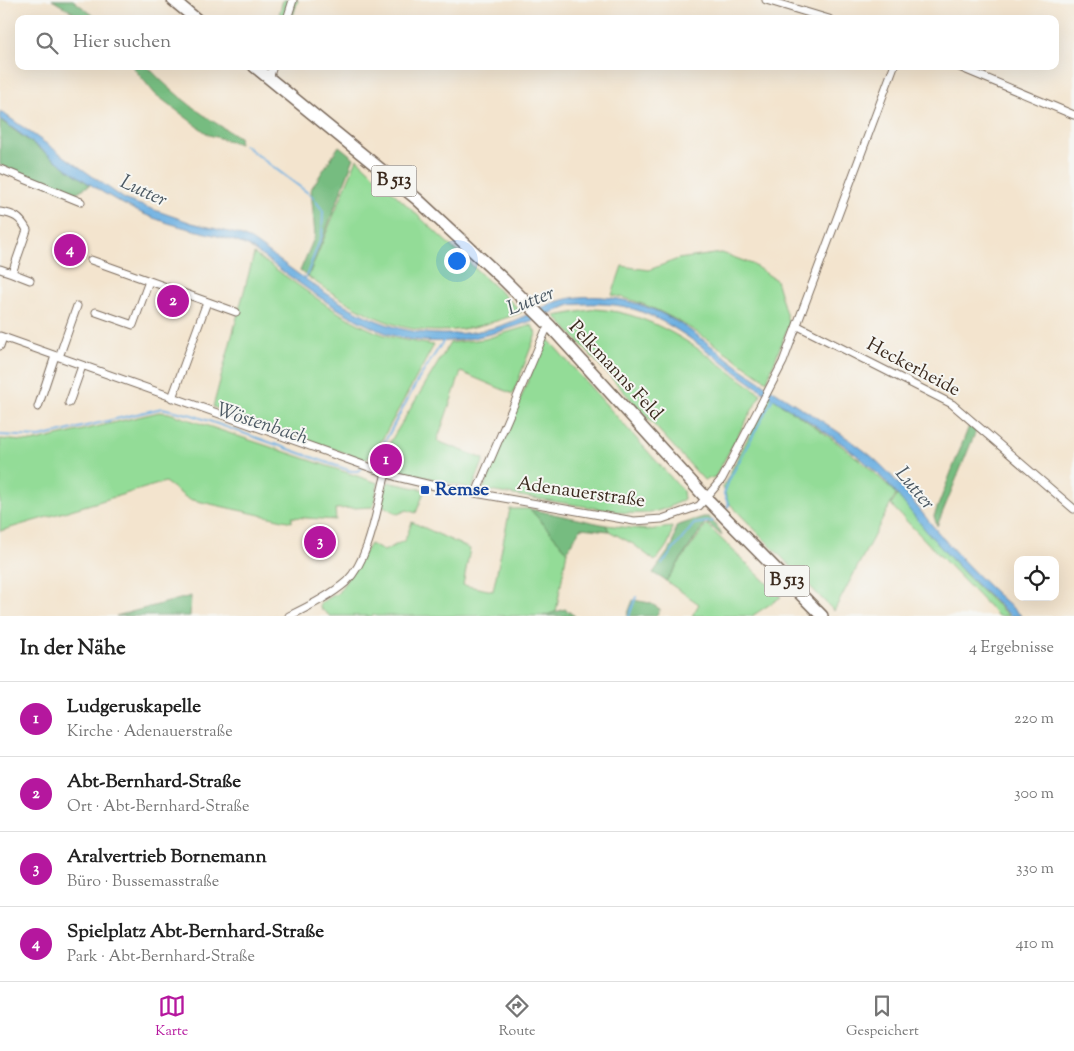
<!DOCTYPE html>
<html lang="de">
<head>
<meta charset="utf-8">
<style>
	:root { --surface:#fff; --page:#f2f2f2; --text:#222; --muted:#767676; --line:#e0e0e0; --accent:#b5179e }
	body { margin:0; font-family:"Sorts Mill Goudy",serif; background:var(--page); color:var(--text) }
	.controls { position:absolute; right:15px; bottom:15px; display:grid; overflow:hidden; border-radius:10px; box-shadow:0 5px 20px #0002 }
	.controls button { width:45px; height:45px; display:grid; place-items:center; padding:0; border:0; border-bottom:1px solid var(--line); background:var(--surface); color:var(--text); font:25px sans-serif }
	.you { position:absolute; left:456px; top:260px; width:18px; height:18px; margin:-12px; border:4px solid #fff; border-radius:50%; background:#1a73e8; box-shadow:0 0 0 8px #1a73e833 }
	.badge { display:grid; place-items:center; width:32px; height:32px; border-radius:50%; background:var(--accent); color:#fff; font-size:16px; font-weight:700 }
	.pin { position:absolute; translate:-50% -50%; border:2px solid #fff; box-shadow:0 1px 5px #0006 }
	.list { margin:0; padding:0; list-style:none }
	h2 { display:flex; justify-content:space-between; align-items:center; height:65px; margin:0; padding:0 20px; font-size:21px }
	h2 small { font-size:16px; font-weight:400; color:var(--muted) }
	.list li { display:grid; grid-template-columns:32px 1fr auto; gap:15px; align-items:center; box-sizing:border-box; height:75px; padding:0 20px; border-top:1px solid var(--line) }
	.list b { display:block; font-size:19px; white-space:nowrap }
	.list p { margin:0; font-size:16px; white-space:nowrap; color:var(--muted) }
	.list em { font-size:16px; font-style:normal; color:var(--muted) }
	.icon { flex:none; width:28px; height:28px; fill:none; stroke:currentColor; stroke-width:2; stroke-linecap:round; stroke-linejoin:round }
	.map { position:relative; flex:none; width:1074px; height:616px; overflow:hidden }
	.search { position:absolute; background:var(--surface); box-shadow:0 5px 20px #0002; left:15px; right:15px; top:15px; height:55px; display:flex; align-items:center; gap:12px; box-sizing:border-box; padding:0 18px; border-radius:10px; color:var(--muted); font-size:19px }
	.sheet { height:365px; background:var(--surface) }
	nav { display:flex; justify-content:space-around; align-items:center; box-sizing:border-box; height:70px; border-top:1px solid var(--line); background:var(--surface); font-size:14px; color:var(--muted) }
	nav a { display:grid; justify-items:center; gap:2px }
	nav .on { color:var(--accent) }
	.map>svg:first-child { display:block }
</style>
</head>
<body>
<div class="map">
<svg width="1074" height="616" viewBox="0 0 1074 616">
	<rect width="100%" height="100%" fill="#f6f6f2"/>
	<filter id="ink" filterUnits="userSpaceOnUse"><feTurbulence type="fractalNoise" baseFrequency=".02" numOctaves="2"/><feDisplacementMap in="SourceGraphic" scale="10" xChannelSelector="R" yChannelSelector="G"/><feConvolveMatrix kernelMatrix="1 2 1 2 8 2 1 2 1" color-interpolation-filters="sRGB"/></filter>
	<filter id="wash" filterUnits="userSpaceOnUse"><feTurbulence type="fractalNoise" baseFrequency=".0096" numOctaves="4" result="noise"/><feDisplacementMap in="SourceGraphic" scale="20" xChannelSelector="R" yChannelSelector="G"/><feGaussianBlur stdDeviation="1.12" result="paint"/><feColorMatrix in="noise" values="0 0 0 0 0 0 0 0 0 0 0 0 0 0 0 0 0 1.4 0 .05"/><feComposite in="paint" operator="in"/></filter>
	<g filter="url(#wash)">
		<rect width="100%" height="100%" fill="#f3e4ce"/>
		<path fill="#93dc97" stroke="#67835a" d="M283 0H298L292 19H278Z
			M357 159 522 312C429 348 387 331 308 277Z
			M63 243 79 249 77 259 68 256 66 260 58 257Z
			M722 253 752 264 776 280 789 324 767 381C718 348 671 307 612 295L622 266 649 270 678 259Z
			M254 254C293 280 331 313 374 331 393 339 414 342 434 345L378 447 366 460 213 407Z
			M595 309C661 313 708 357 761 394L715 477 704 480 555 316Z
			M532 325 536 334 513 394 461 372 437 441 484 459 472 489 377 464 450 343 485 339Z
			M546 337 683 491 684 499C665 511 649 515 626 513L483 490Z
			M769 396C814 426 859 454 896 494L834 611 728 502 723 487Z
			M159 412 169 413 378 483 373 507 335 509 336 520 292 517V522L188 499 165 482 0 531V439L32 442Z
			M388 482 425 490 416 513 407 510 398 514 380 504Z
			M898 494C932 538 967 579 1009 616H998L891 505Z
			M510 509H530L567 551 556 612 543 616H376L373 614 372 616H330L320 608V603L338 593 370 544 384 551 405 540 412 522 470 549 463 585 493 591Z
			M707 524 709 527 781 597 752 616H692L699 604 666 581Z
			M606 525 648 530 672 527C672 542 664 550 655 561L633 544 609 531Z"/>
		<path fill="#76bc80" stroke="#58734f" d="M52 0H73L98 19H84Z
			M132 66H147C174 95 205 118 239 137L240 144 209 135 155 94Z
			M0 120 90 185 72 195 0 165Z
			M339 146 354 158 308 277 300 271 315 236 311 189Z
			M969 426 976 431 937 526 934 516Z
			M530 509 606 525 609 531 581 528 567 551Z
			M703 517H709L719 529 722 536 706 522 666 581 653 573 673 545 676 526Z
			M191 596 190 616H116Z
			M633 600 650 603 660 609 656 616H627Z
			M565 609 575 616H543Z"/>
		<path fill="#6db0e2" stroke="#546d80" d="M0 111 126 200 192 223 237 234 251 240C331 296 391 355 497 327 518 321 536 309 556 302 581 293 613 296 638 304 678 316 710 346 743 370 784 399 831 424 870 455 896 477 915 505 937 531 963 562 991 590 1022 616H1011C981 590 954 563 928 533 911 513 896 491 877 473 840 437 793 413 751 383 713 357 675 321 630 308 612 303 588 303 570 305 510 331 440 358 376 329 330 309 289 275 248 246 214 232 175 229 139 212 89 189 45 151 0 119Z"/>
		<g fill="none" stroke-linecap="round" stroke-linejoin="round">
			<path stroke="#6db0e2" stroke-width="2" d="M244 145 312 196 323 211 322 235 305 279
				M0 435 40 437 162 408 192 415 351 471H358L362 468
				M368 464 377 456 418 380 444 340
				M727 507 729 505 724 494 729 480 774 396
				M662 564 694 524 713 521
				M629 616 636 597"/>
		</g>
	</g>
	<g filter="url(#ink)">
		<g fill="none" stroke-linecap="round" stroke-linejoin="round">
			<g stroke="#7b6b5c" stroke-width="9">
				<path id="street" d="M766 0 829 19
					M287 19 293 0
					M957 66 1074 115
					M269 79 273 66
					M0 169 81 202
					M0 212C14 214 20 217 27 230L12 273 30 280
					M91 260 236 312
					M0 269 12 273
					M96 312 133 325 149 281
					M798 326 952 404 1074 509
					M0 336 397 477 435 486 634 521 662 519 699 506 722 479 783 362 894 66
					M0 346 3 337
					M59 357 77 306
					M172 398 207 302
					M69 403 82 366
					M38 407 55 356
					M476 493 545 332 550 326
					M289 616C308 607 330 596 346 582 371 558 377 505 386 473"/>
			</g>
			<g stroke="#7b6b5c" stroke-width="14">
				<path id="primary" d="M173 0 196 19
					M254 66 417 199 503 279 550 326 707 499 822 616"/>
			</g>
			<use href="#street" stroke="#fff" stroke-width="7"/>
			<use href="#primary" stroke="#fff" stroke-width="11"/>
		</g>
	</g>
	<rect fill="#1a4fb4" stroke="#f6f6f2" stroke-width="2" x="420" y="485" width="10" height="10" rx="2.5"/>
	<g text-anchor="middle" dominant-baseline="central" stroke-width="4" stroke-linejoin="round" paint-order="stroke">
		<g fill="#f6f6f2" stroke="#73675e" stroke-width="1">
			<rect x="371.5" y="165.5" width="45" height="31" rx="4"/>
			<rect x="764.5" y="565.5" width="45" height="31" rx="4"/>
		</g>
		<g font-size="18" font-weight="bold" fill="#3b2a1e">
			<text x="394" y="181">B 513</text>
			<text x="787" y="581">B 513</text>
		</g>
		<g font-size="19" fill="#3b2a1e" stroke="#f6f6f2">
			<text transform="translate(913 368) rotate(28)">Heckerheide</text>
			<text transform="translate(615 371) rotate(47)">Pelkmanns Feld</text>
			<text transform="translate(581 493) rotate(8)">Adenauerstraße</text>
		</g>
		<g font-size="19" font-weight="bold" fill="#164399" stroke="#f6f6f2" text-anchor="start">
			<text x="435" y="490">Remse</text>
		</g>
		<g font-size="20" font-style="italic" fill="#4c5963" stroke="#f6f6f2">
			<text transform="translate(143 192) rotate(25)">Lutter</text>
			<text transform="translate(531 302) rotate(-21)">Lutter</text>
			<text transform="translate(262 425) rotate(18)">Wöstenbach</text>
			<text transform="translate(914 489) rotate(50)">Lutter</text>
		</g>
	</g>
</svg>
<div class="controls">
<button><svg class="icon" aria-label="locate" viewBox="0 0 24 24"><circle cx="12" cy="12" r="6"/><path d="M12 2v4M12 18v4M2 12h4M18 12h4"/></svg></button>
</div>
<div class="you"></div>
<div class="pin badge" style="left:386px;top:460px">1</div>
<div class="pin badge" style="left:173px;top:301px">2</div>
<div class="pin badge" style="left:320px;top:542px">3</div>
<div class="pin badge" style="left:70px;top:250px">4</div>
<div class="search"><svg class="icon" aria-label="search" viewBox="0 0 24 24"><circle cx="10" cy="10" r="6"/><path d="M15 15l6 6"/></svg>Hier suchen</div>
</div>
<section class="sheet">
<h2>In der Nähe<small>4 Ergebnisse</small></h2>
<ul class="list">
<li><span class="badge">1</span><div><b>Ludgeruskapelle</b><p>Kirche · Adenauerstraße</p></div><em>220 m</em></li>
<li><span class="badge">2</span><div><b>Abt-Bernhard-Straße</b><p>Ort · Abt-Bernhard-Straße</p></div><em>300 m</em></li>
<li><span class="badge">3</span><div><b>Aralvertrieb Bornemann</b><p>Büro · Bussemasstraße</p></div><em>330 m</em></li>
<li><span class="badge">4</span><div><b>Spielplatz Abt-Bernhard-Straße</b><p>Park · Abt-Bernhard-Straße</p></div><em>410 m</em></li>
</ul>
</section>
<nav>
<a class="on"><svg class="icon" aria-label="map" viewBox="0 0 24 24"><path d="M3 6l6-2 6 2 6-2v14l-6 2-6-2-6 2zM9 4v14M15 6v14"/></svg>Karte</a>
<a><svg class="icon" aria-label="directions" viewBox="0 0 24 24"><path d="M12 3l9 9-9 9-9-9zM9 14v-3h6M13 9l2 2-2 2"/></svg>Route</a>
<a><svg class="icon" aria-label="saved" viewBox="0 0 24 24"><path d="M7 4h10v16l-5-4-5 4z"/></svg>Gespeichert</a>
</nav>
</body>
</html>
